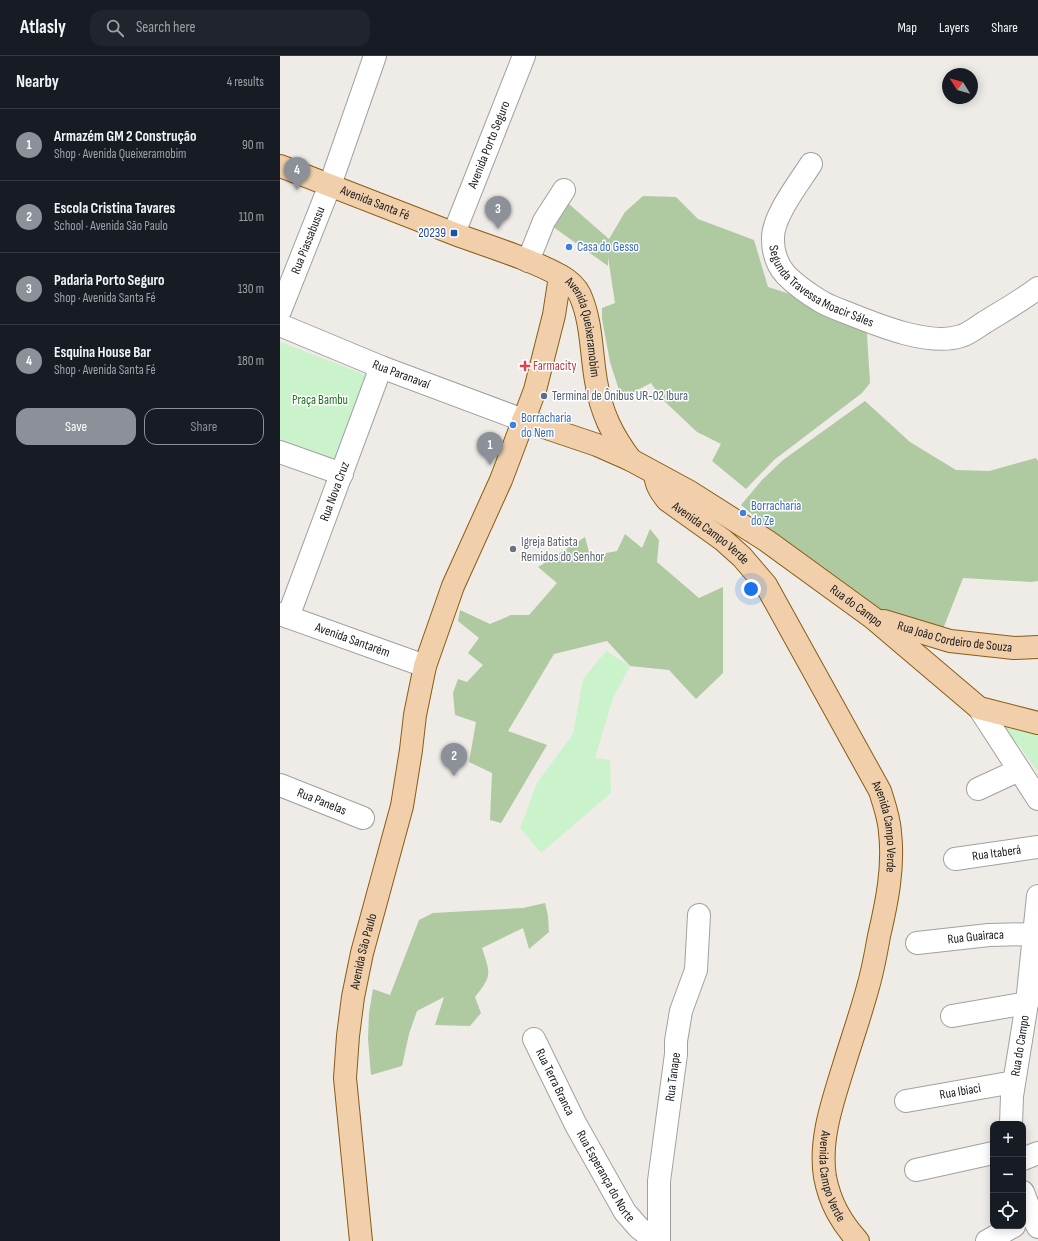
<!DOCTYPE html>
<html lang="en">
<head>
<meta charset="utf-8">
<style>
	:root { --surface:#171b24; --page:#20242c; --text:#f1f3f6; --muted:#9ea1a6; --line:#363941; --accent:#8c9099 }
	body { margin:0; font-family:"Sofia Sans Condensed",sans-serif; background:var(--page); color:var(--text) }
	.controls { position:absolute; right:12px; bottom:12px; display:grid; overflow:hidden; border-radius:8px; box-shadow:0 2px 10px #0003 }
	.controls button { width:36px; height:36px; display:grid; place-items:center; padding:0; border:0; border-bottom:1px solid var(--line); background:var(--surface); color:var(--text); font:20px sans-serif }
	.compass { position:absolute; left:662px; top:12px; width:36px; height:36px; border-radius:50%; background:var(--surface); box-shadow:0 2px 10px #0003; rotate:307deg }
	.you { position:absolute; left:471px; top:533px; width:14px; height:14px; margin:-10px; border:3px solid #fff; border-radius:50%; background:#1a73e8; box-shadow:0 0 0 6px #1a73e833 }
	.badge { display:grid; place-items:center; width:26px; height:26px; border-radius:50%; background:var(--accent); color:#fff; font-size:13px; font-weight:700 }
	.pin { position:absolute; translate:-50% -33px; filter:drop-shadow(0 1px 2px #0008) }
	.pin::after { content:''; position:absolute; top:21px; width:14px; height:12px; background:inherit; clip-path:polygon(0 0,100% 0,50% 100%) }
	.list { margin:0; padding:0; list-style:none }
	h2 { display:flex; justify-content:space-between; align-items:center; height:52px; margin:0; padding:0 16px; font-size:17px }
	h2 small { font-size:13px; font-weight:400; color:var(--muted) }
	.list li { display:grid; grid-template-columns:26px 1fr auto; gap:12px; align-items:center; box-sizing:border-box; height:72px; padding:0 16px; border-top:1px solid var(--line) }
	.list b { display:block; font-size:15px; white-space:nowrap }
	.list p { margin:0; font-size:13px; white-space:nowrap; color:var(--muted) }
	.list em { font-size:13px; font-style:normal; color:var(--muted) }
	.actions { display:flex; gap:8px; padding:12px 16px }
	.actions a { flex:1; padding:9px 0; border:1px solid var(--accent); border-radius:12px; text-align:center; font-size:14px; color:var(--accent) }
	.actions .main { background:var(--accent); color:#fff }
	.icon { flex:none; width:22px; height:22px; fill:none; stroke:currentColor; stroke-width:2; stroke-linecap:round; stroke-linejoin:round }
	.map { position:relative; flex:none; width:758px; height:1185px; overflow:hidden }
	header { display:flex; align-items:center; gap:24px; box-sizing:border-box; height:56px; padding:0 20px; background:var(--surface); border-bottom:1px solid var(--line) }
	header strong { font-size:19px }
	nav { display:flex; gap:22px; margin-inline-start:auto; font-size:14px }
	.search { width:280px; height:36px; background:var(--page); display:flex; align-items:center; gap:10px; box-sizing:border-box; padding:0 14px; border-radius:12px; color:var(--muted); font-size:15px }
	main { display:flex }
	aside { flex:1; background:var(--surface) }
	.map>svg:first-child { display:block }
</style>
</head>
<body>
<header>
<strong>Atlasly</strong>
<div class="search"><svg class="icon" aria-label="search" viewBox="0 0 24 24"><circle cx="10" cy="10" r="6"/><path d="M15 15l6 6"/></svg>Search here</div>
<nav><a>Map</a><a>Layers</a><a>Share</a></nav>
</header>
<main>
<aside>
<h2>Nearby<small>4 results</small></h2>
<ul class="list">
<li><span class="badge">1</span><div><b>Armazém GM 2 Construção</b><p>Shop · Avenida Queixeramobim</p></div><em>90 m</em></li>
<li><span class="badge">2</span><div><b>Escola Cristina Tavares</b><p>School · Avenida São Paulo</p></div><em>110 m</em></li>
<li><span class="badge">3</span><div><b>Padaria Porto Seguro</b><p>Shop · Avenida Santa Fé</p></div><em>130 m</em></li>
<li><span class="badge">4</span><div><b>Esquina House Bar</b><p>Shop · Avenida Santa Fé</p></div><em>180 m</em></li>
</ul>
<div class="actions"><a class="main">Save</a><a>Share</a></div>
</aside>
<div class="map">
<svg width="758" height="1185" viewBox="0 0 758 1185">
	<rect width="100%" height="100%" fill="#efece7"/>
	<path fill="#afc9a1" d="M363 140 396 141 418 163 474 184 488 231 586 262 590 327 582 337 494 404 466 433 432 405 441 388 417 376 382 343 371 327 346 340 339 334 330 306 322 263V252L335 247 328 201V210L269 168 276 147 289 148 329 183 345 156Z
		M585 345 630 386 676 414 709 415 756 402 758 405V525L751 526 683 522 663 573 598 563 461 449 482 424 503 404Z
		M370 473 379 484 377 506 419 542 443 531V617L416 643 389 614 350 610 327 585 274 598 228 675 267 689 221 767 210 764 212 717 189 706 196 666 175 659 173 637 178 623 187 626 203 609 188 597 199 582 178 565 180 554 210 568 231 559H249L277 527 258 511 305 481 310 500 337 495 345 478 362 492Z
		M265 847 268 860 269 876 249 893 243 872 202 892C210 917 213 919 195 941L201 957 190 970 155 969 164 941 137 955 129 978 122 1010 91 1019 88 983 89 957 93 933 110 939 139 864 153 857 243 852Z"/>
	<path fill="#caf3cb" d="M0 286 89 320 59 405 0 392Z
		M326 595 350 610 333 642 315 702 330 704 331 737 261 797 240 772 257 727 293 678 303 623Z
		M721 666 758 677V716Z"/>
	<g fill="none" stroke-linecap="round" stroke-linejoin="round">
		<g stroke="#a1a1a1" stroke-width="24">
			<g id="minor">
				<path id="s1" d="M531 108C519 127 492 161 493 183 493 196 497 209 506 219 516 229 530 239 542 246 549 250 557 253 565 256 595 268 649 291 681 280 688 278 696 272 702 268 721 256 741 245 758 232"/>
				<path id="s2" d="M174 177 244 0"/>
				<path d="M248 205 264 165 284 134"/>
				<path id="s3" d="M0 255 50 129 95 0"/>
				<path id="s4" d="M0 269 101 311 243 364"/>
				<path d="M0 396 62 418"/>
				<path id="s5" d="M0 558 145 610"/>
				<path id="s6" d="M8 561 101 311"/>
				<path d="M699 652 758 743"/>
				<path id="s7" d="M0 729 83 762"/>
				<path d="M698 733 739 714"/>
				<path id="s8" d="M675 803 758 791"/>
				<path id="s9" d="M637 887 709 879 755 878"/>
				<path d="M672 960 747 947"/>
				<path id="s10" d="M254 983 296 1069 345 1156 359 1172 376 1185"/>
				<path id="s11" d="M626 1045 734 1026"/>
				<path id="s12" d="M731 1068 732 1040 747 947 758 840"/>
				<path d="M743 1103 758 1097"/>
				<path d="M636 1114 713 1097"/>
				<path d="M743 1136 752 1160 758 1171"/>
				<path id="s13" d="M379 1185V1125L396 998V985L401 955 416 914 419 859"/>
				<path d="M707 1185 734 1170"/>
			</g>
		</g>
		<g stroke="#895c13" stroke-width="24">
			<g id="major">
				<path id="s14" d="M0 110C58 132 116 155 175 178 210 191 248 202 281 220 290 225 296 231 300 239 312 266 311 297 316 325 321 356 332 379 351 404"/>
				<path id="s15" d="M243 364 317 389 351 404 410 436 487 485 593 562 699 652 758 667"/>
				<path id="s16" d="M375 418C376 429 380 435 387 444L443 484 462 501 486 529 600 735C604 748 609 761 610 776 614 811 607 846 599 880 596 897 593 914 588 931 581 957 572 983 564 1009 553 1045 539 1083 545 1121 550 1147 561 1166 578 1185"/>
				<path id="s17" d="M604 565 670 585 734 592 758 591"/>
				<path id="s18" d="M81 1185 65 1022 68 980 73 941 82 897 122 750 131 694 135 659 145 610 173 530 221 424 255 334 274 259 280 220"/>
			</g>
		</g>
		<use href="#minor" stroke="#fff" stroke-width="22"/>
		<use href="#major" stroke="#f1cfab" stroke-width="22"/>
	</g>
	<rect fill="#1a4fb4" stroke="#fff" stroke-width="1.5" x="170" y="173" width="8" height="8" rx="2"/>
	<g fill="#3f7fe0" stroke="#fff" stroke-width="1.5">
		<circle cx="289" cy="191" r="4"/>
		<circle cx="233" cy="369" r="4"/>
		<circle cx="463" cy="457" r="4"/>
	</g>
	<path fill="#e0444e" stroke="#fff" stroke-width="1.5" d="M243 304h4v4h4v4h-4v4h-4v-4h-4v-4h4z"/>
	<circle fill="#5c6f8a" stroke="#fff" stroke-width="1.5" cx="264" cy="340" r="4"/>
	<circle fill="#6b7280" stroke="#fff" stroke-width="1.5" cx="233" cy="493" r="4"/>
	<g text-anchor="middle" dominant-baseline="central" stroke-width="3" stroke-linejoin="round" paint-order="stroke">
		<g font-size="13" fill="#202020" stroke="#fff">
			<text stroke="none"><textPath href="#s2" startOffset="95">Avenida Porto Seguro</textPath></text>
			<text stroke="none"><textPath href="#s14" startOffset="102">Avenida Santa Fé</textPath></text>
			<text stroke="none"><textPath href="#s3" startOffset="76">Rua Piassabussu</textPath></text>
			<text stroke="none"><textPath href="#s1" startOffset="158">Segunda Travessa Moacir Sáles</textPath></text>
			<text stroke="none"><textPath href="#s14" startOffset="361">Avenida Queixeramobim</textPath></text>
			<text stroke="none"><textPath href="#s4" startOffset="131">Rua Paranavaí</textPath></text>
			<text stroke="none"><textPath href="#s6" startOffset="134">Rua Nova Cruz</textPath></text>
			<text stroke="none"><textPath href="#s16" startOffset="84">Avenida Campo Verde</textPath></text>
			<text stroke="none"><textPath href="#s15" startOffset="384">Rua do Campo</textPath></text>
			<text stroke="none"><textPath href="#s17" startOffset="73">Rua João Cordeiro de Souza</textPath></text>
			<text stroke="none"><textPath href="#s5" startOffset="77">Avenida Santarém</textPath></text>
			<text stroke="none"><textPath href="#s7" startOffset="45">Rua Panelas</textPath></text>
			<text stroke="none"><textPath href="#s16" startOffset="432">Avenida Campo Verde</textPath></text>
			<text stroke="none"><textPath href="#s8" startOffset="42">Rua Itaberá</textPath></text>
			<text stroke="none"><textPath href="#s9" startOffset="59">Rua Guairaca</textPath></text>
			<text stroke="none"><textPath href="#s18" startOffset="292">Avenida São Paulo</textPath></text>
			<text stroke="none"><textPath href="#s12" startOffset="79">Rua do Campo</textPath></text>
			<text stroke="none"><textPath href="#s13" startOffset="165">Rua Tanape</textPath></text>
			<text stroke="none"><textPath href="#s10" startOffset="48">Rua Terra Branca</textPath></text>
			<text stroke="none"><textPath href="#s11" startOffset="55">Rua Ibiaci</textPath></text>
			<text stroke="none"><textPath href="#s16" startOffset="792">Avenida Campo Verde</textPath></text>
			<text stroke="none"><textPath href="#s10" startOffset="155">Rua Esperança do Norte</textPath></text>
		</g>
		<g font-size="13" fill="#164399" stroke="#fff" text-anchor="end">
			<text x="166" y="177">20239</text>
		</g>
		<g font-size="13" fill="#366cbe" stroke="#fff" text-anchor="start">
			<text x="297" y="191">Casa do Gesso</text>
			<text x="241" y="362">Borracharia<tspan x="241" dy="15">do Nem</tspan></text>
			<text x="471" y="450">Borracharia<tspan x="471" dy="15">do Ze</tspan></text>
		</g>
		<g font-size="13" fill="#be3a42" stroke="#fff" text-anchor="start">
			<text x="253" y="310">Farmacity</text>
		</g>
		<g font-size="13" fill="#4e5e75" stroke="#fff" text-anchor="start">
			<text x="272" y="340">Terminal de Ônibus UR-02 Ibura</text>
		</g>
		<g font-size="13" fill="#19721c" stroke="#fff">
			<text x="40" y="344">Praça Bambu</text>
		</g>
		<g font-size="13" fill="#5b616d" stroke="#fff" text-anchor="start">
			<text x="241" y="486">Igreja Batista<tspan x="241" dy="15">Remidos do Senhor</tspan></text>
		</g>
	</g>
</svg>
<div class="controls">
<button>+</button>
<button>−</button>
<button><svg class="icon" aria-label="locate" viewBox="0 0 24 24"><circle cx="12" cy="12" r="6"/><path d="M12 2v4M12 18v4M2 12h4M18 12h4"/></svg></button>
</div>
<svg class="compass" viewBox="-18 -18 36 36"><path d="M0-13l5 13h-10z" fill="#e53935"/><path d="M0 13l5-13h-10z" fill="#9ea1a6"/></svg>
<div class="you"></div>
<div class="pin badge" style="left:210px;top:409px">1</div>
<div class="pin badge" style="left:174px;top:720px">2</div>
<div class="pin badge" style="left:218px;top:173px">3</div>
<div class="pin badge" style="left:17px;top:134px">4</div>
</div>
</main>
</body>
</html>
